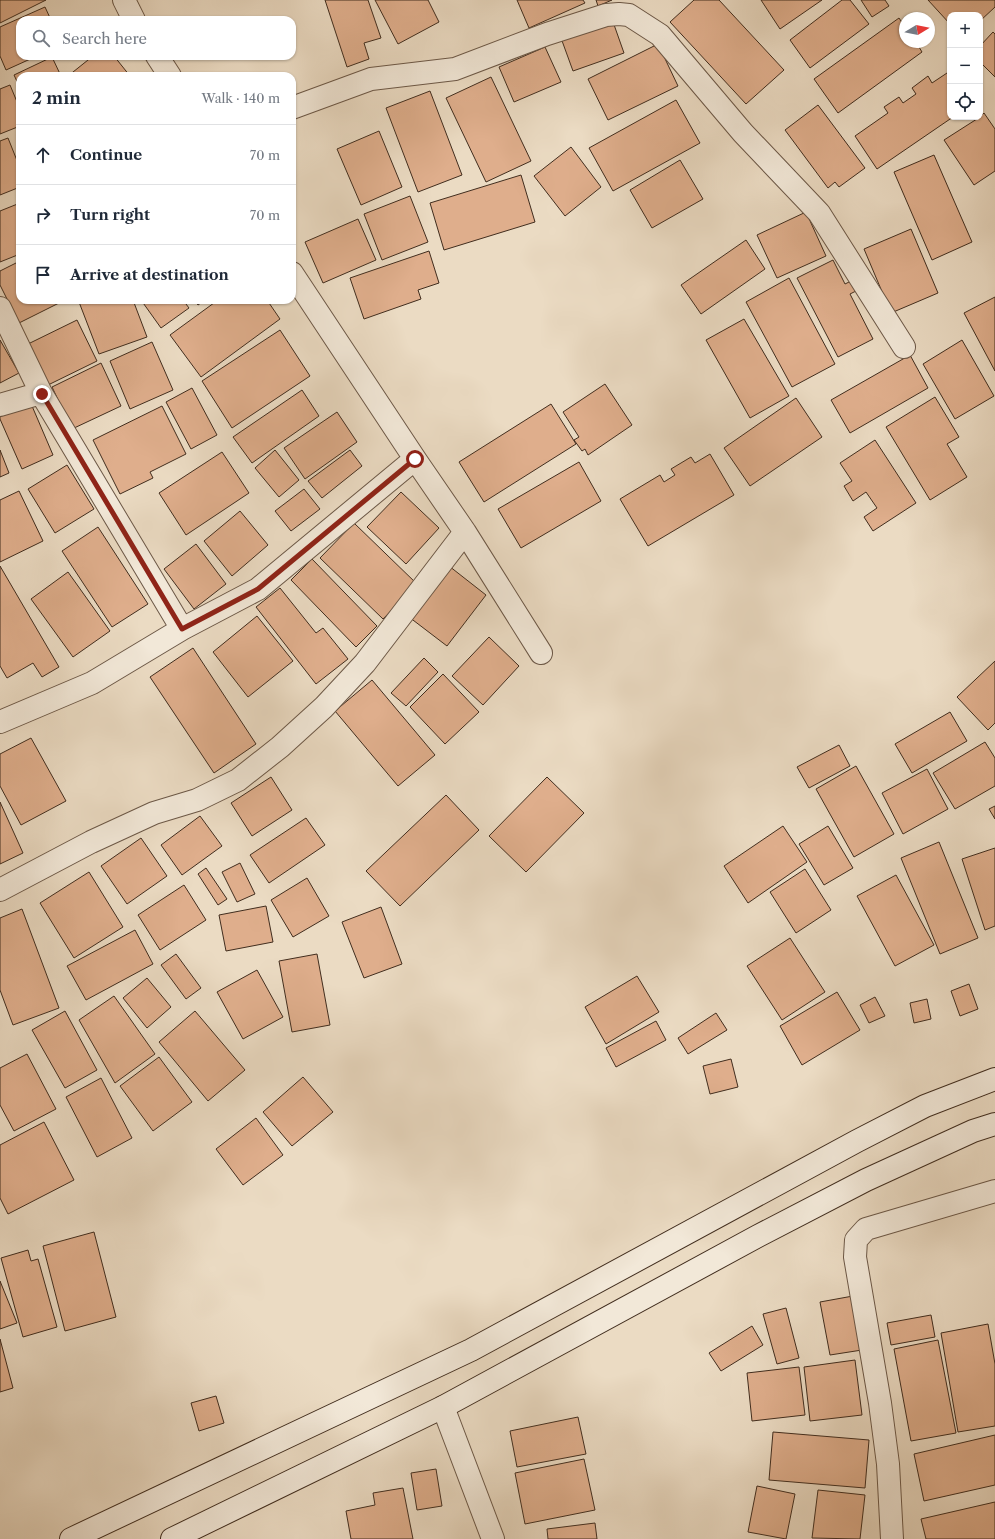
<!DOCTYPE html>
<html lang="en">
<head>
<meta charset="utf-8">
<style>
	:root { --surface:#fff; --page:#f2f2f3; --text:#1f2937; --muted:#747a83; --line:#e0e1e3 }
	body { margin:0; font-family:"Libre Caslon Text",serif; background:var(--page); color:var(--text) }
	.controls { position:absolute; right:12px; top:12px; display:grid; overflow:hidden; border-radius:8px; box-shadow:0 1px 3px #0004 }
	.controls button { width:36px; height:36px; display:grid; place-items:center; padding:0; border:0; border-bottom:1px solid var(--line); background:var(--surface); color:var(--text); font:20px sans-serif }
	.compass { position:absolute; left:899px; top:12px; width:36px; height:36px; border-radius:50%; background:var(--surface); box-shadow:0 1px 3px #0004; rotate:80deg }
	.stop { position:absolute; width:12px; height:12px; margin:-9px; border:3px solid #8f2418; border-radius:50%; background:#fff }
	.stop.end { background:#8f2418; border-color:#fff; box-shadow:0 1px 4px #0008 }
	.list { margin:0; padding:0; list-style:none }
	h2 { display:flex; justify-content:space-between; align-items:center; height:52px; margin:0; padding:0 16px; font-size:17px }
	h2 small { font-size:13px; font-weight:400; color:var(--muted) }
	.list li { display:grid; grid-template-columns:26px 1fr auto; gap:12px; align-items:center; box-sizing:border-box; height:60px; padding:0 16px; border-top:1px solid var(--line) }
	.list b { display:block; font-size:15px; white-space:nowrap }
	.list em { font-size:13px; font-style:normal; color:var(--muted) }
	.icon { flex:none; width:22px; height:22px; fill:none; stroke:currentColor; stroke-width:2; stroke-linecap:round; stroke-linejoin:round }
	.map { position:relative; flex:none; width:995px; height:1539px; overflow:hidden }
	.search { position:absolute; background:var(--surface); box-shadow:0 1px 3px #0004; left:16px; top:16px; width:280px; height:44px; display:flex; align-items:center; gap:10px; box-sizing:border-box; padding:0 14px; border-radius:12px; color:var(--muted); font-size:15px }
	.panel { position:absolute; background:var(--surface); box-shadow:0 1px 3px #0004; left:16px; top:72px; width:280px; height:232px; border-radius:12px }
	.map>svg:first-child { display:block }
</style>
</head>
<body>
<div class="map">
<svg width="995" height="1539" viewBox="0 0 995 1539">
	<rect width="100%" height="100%" fill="#ebdbc3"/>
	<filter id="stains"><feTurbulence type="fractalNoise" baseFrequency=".005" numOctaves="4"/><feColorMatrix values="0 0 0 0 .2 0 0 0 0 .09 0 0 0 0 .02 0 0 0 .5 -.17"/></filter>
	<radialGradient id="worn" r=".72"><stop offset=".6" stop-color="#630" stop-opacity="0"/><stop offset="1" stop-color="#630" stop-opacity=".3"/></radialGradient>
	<path fill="#dfae8c" stroke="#412d1e" d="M0 0H46L0 23Z
		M325 0H368L381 38 364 43 369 59 347 67Z
		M375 0H428L439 22 398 44Z
		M517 0H583L585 3 529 28Z
		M596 0H612L598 6Z
		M694 0H719L784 70 746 104 670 22Z
		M761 0H822L780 29Z
		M842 0H850L869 24 810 68 790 40Z
		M861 0H885L889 6 872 17Z
		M928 0H995V7L980 21V15H950V24Z
		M45 7 51 20H20V56H37L6 70 0 56V27Z
		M899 18 905 27V42H916L922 52 838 113 814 79Z
		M612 19 624 53 573 71 561 38Z
		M993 32 995 34V77L980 62V46Z
		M658 44 678 86 608 120 588 79Z
		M545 47 561 82 514 102 499 67Z
		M93 56H114L130 76H68Z
		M52 57 61 76H20V88L14 75Z
		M947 73 950 76V117H953L877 169 855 136 888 113 884 107 899 97 903 103 916 94 912 88 928 76 932 83Z
		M491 77 531 161 486 182 446 98Z
		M10 85 20 109V126L0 134V89Z
		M430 91 462 175 418 192 386 108Z
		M676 100 700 143 613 191 589 148Z
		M818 105 865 168 839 187 835 182 828 188 785 130Z
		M984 113 995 129V171L974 185 944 140 980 117Z
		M379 131 402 187 361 205 337 149Z
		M8 138 20 168V187L0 195V141Z
		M571 147 601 187 565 216 534 176Z
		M934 155 972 242 932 260 894 172Z
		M680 160 703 199 652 228 630 190Z
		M521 175 535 222 444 250 430 203Z
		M410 196 428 242 382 260 364 214Z
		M20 203V254L0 262V211Z
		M806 212 826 256 777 278 757 235Z
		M358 219 376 260 323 283 305 242Z
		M911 229 938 293 891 313 864 249Z
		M746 240 765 269 701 314 681 285Z
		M429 251 439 283 418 290 421 299 364 319 350 278Z
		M833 260 845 284 855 279 860 289 850 294 873 339 838 357 797 278Z
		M20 261V300H65L19 323 0 285V271Z
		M789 278 835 364 792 387 746 302Z
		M995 297V371L964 313Z
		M84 300H133L147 337 99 354 79 302Z
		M141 300H183L189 308 161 328Z
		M194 300H205L198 305Z
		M218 300H267L280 319 201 377 170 335Z
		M744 319 789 396 750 418 706 340Z
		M77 320 97 361 48 385 28 344Z
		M280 330 310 376 232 428 202 381Z
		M0 340 19 373 0 383Z
		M962 340 994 396 955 419 923 364Z
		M152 342 173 390 130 409 110 361Z
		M910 355 928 388 850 433 831 400Z
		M101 363 121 406 72 429 52 387Z
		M605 384 632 425 588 455 585 449 582 451 574 440 579 437 563 412Z
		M192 388 217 435 191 449 166 402Z
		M302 390 319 416 252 463 233 437Z
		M935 397 959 437 947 444 967 477 930 500 886 427Z
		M796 398 822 437 750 486 724 448Z
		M29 399 53 455 22 469 0 419V412Z
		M551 404 576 444 484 502 459 462Z
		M162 406 186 454 150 472 153 478 120 494 93 440Z
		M337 412 357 442 305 479 284 448Z
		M875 440 916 503 873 531 864 517 877 508 866 492 853 501 844 486 852 481 840 463Z
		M0 450 9 473 0 477Z
		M275 450 299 480 279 497 255 468Z
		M350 450 362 466 322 498 308 481Z
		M222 452 249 493 186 535 159 493Z
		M710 454 734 495 648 546 620 499 660 475 664 482 675 475 671 469 691 457 695 463Z
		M579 462 601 501 521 548 498 509Z
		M67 465 94 509 55 533 28 489Z
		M304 489 320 509 291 531 275 511Z
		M19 491 43 541 0 562V500Z
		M401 492 439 528 406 564 367 527Z
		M240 511 268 545 232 576 204 541Z
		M354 523 417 584 383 619 320 558Z
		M98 527 148 604 112 627 62 551Z
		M196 544 226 584 194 609 164 569Z
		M312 559 377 626 356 647 291 580Z
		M0 566 59 667 42 677 33 663 7 678 0 666Z
		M449 566 486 595 447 646 409 617Z
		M68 572 110 631 73 657 31 599Z
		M280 588 316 633 323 628 348 659 316 684 256 607Z
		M257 616 293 661 248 697 213 652Z
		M489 637 519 666 483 705 452 676Z
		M193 648 256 744 214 773 150 677Z
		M424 658 438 672 406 706 391 693Z
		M995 661V723L988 730 957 697Z
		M443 674 479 712 445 744 410 707Z
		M372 680 435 755 398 786 335 711Z
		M950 712 967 741 912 773 895 744Z
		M31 738 66 801 21 825 0 786V754Z
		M985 742 995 758V786L955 809 933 773Z
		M839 745 850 766 809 788 797 767Z
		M856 766 894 834 854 857 816 789Z
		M927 769 948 809 903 834 882 793Z
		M271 777 292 810 252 836 231 803Z
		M547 777 584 813 526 872 489 836Z
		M446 795 479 830 400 906 366 871Z
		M0 802 23 853 0 864Z
		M995 806V819L989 809Z
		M200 816 222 846 182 875 161 845Z
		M306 818 325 845 269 883 250 855Z
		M783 826 807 862 748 903 724 866Z
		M828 826 853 868 824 885 799 844Z
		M141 838 167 876 127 904 101 866Z
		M939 842 978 938 940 954 901 858Z
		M995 848V926L985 930 962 859Z
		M240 863 255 894 237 902 222 872Z
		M206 868 227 899 218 905 198 874Z
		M805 869 831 910 796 933 770 892Z
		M89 872 123 927 74 958 40 903Z
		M896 875 934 945 895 966 857 896Z
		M307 878 329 916 293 937 271 900Z
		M184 885 206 920 160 950 138 915Z
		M266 906 273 942 226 951 219 915Z
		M381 907 402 964 364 978 342 922Z
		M22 909 59 1008 13 1025 0 990V918Z
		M135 930 153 964 86 1000 67 966Z
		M790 938 825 992 782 1020 747 966Z
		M176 954 201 988 186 999 161 965Z
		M317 954 330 1025 292 1032 279 961Z
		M257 970 283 1017 243 1039 217 992Z
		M637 976 659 1012 606 1044 585 1007Z
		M147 978 171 1007 147 1028 123 998Z
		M969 984 978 1009 960 1016 951 991Z
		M837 992 860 1030 802 1065 780 1026Z
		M114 996 155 1054 115 1083 79 1020Z
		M875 997 885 1016 869 1023 860 1005Z
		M927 999 931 1019 914 1023 910 1003Z
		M65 1011 97 1070 65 1088 32 1030Z
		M195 1011 245 1070 208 1101 159 1042Z
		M716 1013 727 1030 688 1054 678 1038Z
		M656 1021 666 1040 616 1067 606 1048Z
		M27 1054 56 1109 14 1131 0 1105V1068Z
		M159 1057 192 1102 153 1131 120 1086Z
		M731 1059 738 1087 710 1094 703 1066Z
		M303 1077 333 1112 292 1146 263 1112Z
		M101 1078 132 1138 97 1157 66 1097Z
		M256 1118 283 1155 243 1185 216 1149Z
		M44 1122 74 1180 8 1214 0 1198V1145Z
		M94 1232 116 1317 65 1331 43 1246Z
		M28 1250 31 1261 38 1259 57 1327 23 1337 1 1258Z
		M0 1281 17 1323 0 1329Z
		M853 1296 862 1350 830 1355 820 1302Z
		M786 1308 799 1358 777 1364 763 1314Z
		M931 1315 935 1337 891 1345 887 1323Z
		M988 1324 995 1364V1426L958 1432 941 1333Z
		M752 1326 763 1345 721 1371 709 1353Z
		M0 1339 13 1388 0 1392Z
		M938 1340 956 1433 911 1441 894 1349Z
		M855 1360 862 1415 810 1421 804 1367Z
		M799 1367 805 1415 752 1421 747 1373Z
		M216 1396 224 1423 199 1431 191 1403Z
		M578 1417 586 1454 517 1467 510 1431Z
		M773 1432 869 1440 865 1488 769 1480Z
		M995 1435V1485L924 1501 914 1454Z
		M584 1459 595 1510 525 1524 515 1473Z
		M436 1469 442 1506 417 1510 411 1473Z
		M757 1486 795 1494 786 1539 748 1532Z
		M403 1488 413 1539H351L346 1511 375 1505 373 1493Z
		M818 1490 865 1495 860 1539 812 1538Z
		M995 1502V1539H926L921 1519Z
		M595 1523 597 1539H548L547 1529Z"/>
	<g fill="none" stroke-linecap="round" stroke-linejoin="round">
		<g stroke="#6c5847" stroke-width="24">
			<path id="minor" d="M124 0 134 20
				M157 56 170 76
				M292 108 371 79 455 69 547 34 606 15 619 14 629 15 660 35 743 133 819 213 904 347
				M292 273 415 459 465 532 541 653
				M0 308 41 393 182 629
				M0 405 41 393
				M0 722 92 683 182 629 258 589 415 459
				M0 890 91 842 154 813 197 800 238 780 280 747 324 707 365 663 465 532
				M443 1407 493 1539
				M892 1539 888 1464 880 1403 855 1257 856 1240 866 1229 995 1191"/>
		</g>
		<g stroke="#412d1e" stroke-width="24">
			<path id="secondary" d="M71 1539 471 1350 857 1141 925 1106 995 1079
				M172 1539 443 1407 758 1236 866 1180 973 1131 995 1124"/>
		</g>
		<use href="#minor" stroke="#f2e8d8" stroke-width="22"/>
		<use href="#secondary" stroke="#f2e8d8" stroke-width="22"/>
	</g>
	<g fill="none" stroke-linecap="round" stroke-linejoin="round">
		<path stroke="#8f2418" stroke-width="5" d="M42 394 182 629 258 589 415 459"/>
	</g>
	<rect width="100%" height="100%" filter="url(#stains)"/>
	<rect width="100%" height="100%" fill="url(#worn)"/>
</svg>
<div class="controls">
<button>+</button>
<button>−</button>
<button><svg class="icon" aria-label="locate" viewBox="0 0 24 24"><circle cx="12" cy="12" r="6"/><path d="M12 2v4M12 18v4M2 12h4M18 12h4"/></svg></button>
</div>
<svg class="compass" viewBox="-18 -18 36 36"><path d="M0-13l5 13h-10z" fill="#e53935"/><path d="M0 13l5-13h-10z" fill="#747a83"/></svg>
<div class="stop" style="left:415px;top:459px"></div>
<div class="stop end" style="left:42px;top:394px"></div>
<div class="search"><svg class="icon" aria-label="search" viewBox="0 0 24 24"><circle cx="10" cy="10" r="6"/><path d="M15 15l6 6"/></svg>Search here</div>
<section class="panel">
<h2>2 min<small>Walk · 140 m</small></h2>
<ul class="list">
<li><svg class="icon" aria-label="ahead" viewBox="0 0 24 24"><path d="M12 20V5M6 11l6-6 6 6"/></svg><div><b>Continue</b></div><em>70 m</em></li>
<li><svg class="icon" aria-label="right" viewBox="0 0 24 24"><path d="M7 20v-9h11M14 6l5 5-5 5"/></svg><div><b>Turn right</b></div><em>70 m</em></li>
<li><svg class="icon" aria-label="arrive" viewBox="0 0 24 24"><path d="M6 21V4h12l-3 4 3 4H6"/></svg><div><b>Arrive at destination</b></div></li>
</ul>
</section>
</div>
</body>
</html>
